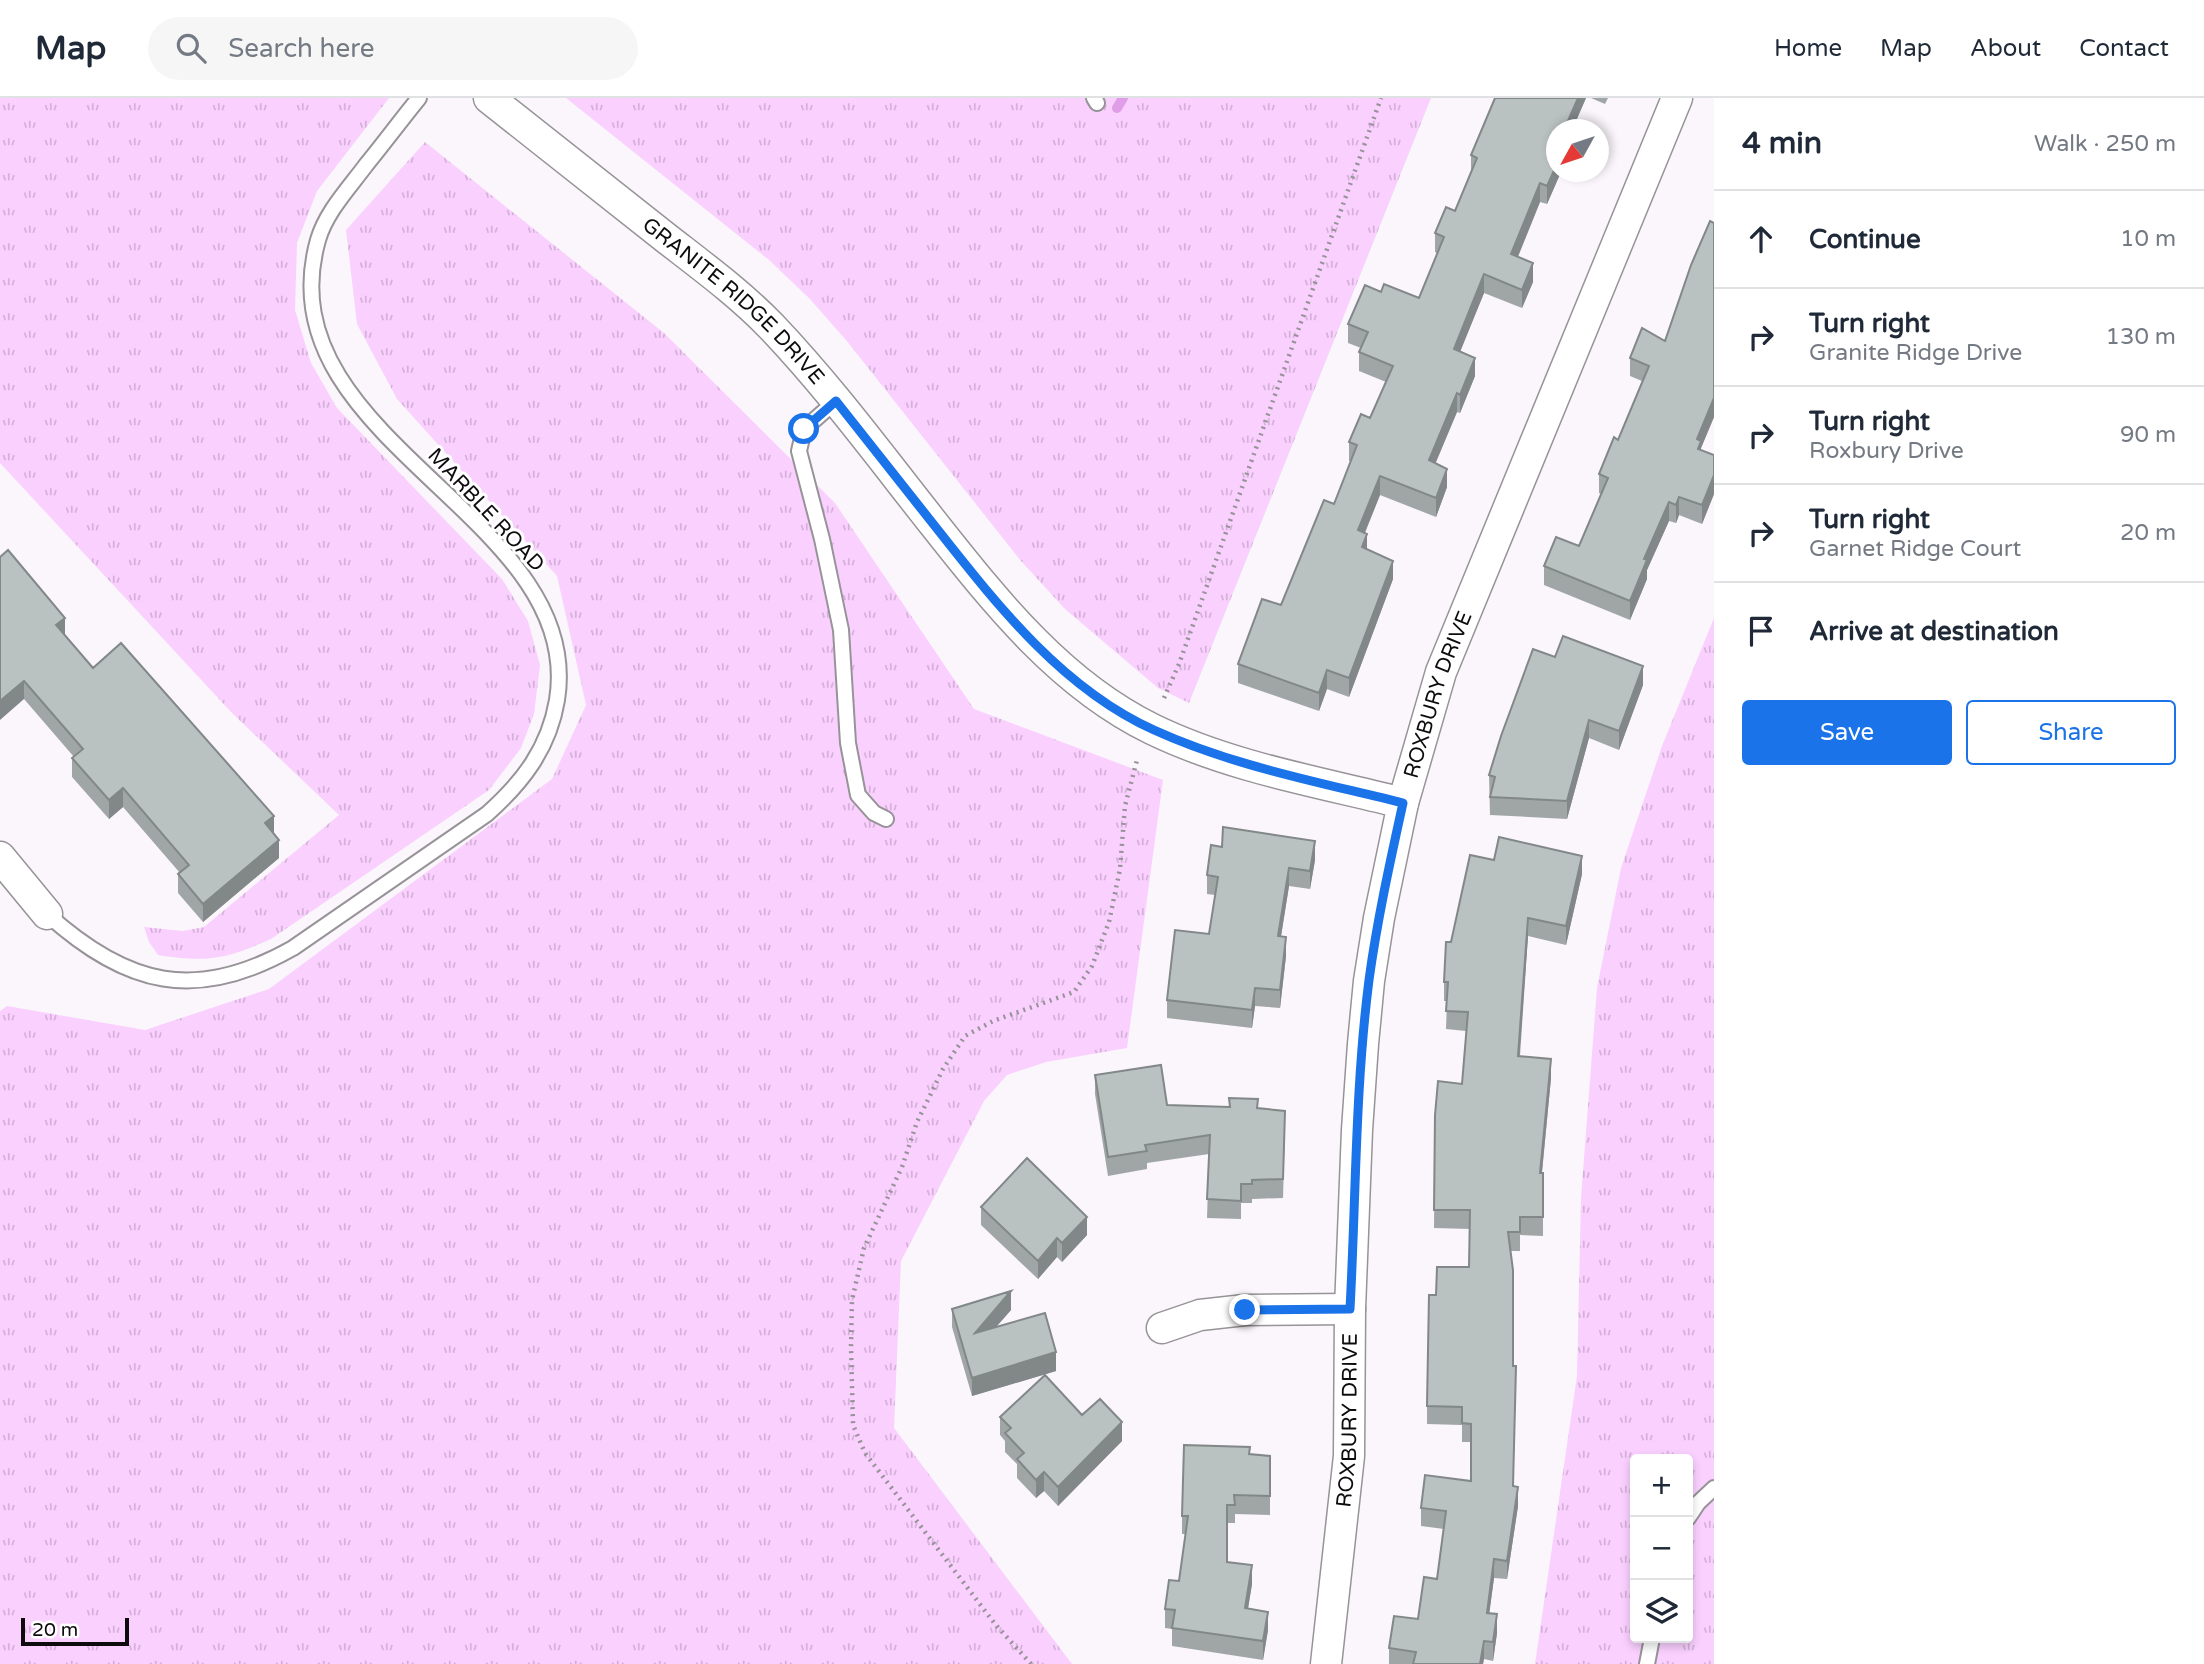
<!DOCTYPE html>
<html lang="en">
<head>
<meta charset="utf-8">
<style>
	:root { --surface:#fff; --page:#f6f6f7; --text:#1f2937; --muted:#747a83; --line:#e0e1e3; --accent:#1a73e8 }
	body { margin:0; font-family:"Varela Round",sans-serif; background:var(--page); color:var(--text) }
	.controls { position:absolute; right:21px; bottom:21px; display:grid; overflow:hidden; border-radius:7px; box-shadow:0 4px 10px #0003 }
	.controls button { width:63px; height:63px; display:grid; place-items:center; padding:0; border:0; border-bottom:2px solid var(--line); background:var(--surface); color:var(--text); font:35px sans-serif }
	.compass { position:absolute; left:1546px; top:21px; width:63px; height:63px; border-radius:50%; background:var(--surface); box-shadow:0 4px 10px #0003; rotate:230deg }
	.scale { position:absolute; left:21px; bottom:18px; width:108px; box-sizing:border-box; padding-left:7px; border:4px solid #0d0b0d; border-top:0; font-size:19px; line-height:24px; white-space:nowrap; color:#0d0b0d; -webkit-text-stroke:5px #fff; paint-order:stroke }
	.stop { position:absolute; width:21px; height:21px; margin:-16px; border:5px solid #1a73e8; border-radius:50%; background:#fff }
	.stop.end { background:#1a73e8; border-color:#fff; box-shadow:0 2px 7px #0008 }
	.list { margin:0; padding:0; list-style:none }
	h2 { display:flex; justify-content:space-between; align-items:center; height:91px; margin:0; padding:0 28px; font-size:30px }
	h2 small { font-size:23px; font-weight:400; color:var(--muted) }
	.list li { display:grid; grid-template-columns:46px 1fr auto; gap:21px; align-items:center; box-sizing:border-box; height:98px; padding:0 28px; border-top:2px solid var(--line) }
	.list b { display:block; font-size:26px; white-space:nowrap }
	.list p { margin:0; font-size:23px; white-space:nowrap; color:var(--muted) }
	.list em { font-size:23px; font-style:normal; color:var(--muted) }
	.actions { display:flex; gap:14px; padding:21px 28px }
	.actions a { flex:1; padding:16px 0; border:2px solid var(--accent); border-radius:7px; text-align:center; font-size:24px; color:var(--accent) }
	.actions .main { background:var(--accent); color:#fff }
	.icon { flex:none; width:38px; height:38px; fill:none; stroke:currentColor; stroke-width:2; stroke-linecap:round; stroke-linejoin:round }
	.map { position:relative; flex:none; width:1714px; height:1566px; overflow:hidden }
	header { display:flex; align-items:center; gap:42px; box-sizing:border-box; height:98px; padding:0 35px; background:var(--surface); border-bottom:2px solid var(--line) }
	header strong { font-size:33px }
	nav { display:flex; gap:38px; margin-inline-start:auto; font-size:24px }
	.search { width:490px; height:63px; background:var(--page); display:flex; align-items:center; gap:18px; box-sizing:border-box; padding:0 24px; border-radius:38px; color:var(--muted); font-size:26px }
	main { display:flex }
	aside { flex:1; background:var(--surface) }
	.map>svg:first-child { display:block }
</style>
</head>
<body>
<header>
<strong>Map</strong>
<div class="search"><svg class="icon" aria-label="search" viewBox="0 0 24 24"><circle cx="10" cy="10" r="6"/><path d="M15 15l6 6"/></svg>Search here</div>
<nav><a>Home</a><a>Map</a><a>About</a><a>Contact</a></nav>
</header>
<main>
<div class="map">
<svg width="1714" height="1566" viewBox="0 0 1714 1566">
	<defs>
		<pattern id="grass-tufts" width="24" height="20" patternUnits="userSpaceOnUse" patternTransform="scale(1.75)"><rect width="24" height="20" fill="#fad0ff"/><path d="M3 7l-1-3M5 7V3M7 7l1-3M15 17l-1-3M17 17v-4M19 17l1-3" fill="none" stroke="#d5b1d9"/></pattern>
	</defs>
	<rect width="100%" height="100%" fill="#fbf6fb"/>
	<path fill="url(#grass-tufts)" fill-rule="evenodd" d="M0 0H389L317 93 297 145 295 212 311 265 337 310 502 481 528 523 540 567 534 616 521 650 489 692 271 841C226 861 208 865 158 857L149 844 144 829 183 833 204 829 339 717 232 615 0 365Z
		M566 0H1431L1189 605 1158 590 1065 511 1021 463 846 242 809 200 769 162Z
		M425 44 664 235 835 405 974 611 1163 682 1127 950 1046 964 1007 977 984 1003 901 1163 894 1330 1072 1566H0V913L7 908 145 932 269 891 552 681 586 607 557 478 397 301 357 226 346 132Z
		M1714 520V1566H1535L1577 1278 1581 1100 1597 890 1621 770 1662 648ZM1635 1361H1688V1540H1635Z"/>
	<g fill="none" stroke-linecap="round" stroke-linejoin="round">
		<path stroke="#e19ee8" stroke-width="10" d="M1117 10 1123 0"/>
		<g stroke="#979398" stroke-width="18">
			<path id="service" d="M1094 0 1097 5
				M836 303 804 331 799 353 822 441 841 532 848 645 858 697 874 715 886 721
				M47 816C127 888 196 905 293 850L487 716C523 684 549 650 557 602 587 417 261 343 318 142 326 114 349 90 366 67 384 45 401 22 419 0
				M1688 1420 1698 1405 1714 1390
				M1647 1566 1652 1540"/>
		</g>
		<g stroke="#979398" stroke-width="33">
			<g id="minor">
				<path id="s1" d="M489 0C548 47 607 94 666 140 702 168 739 195 771 228 831 291 883 362 937 430 998 507 1062 587 1152 631 1230 669 1319 684 1403 705"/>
				<path d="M0 759 47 816"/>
				<path d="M1162 1230 1200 1217 1245 1212 1350 1211"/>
				<path id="s2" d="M1326 1566 1349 1358 1350 1211 1357 1032 1363 946 1369 883 1379 820 1403 705 1441 574 1677 0"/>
			</g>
		</g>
		<path stroke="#969396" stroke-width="4.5" stroke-dasharray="2 5" stroke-linecap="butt" d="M1164 600 1179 566 1381 0
			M1031 1566 995 1526 865 1355 853 1327 851 1249 852 1202 864 1150 902 1069 917 1024 943 971 965 938 993 923 1074 894 1092 868 1109 824 1120 771 1125 708 1137 662"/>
		<use href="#service" stroke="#fff" stroke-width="14"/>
		<use href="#minor" stroke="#fff" stroke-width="30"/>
	</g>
	<path fill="#a0a6a6" d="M1495 0H1586L1572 32H1557V74H1561L1547 106 1540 104 1518 159 1533 184 1522 210 1484 195 1460 253 1475 278 1460 315 1457 314 1435 365 1447 389 1436 419 1380 397 1365 435 1367 451 1393 481 1349 599 1327 591 1319 613 1238 585V566L1281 507 1334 406 1351 363H1349V344L1370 320 1386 284 1359 273V254L1361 250 1348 245V226L1381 194 1419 200 1437 155 1435 154V135L1455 113 1471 74V57Z
		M1591 0H1608L1605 6Z
		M1714 125V319L1701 350V352L1714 357V396L1702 426 1679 417 1676 425 1669 423 1647 472V481L1630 522 1544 487V468L1579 448 1601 396 1599 395V376L1618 342 1642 283 1630 278V260L1665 243Z
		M0 459 93 570 274 735 279 760 203 824 178 795V776L180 775 123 709 109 721 72 679V660L74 659 24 601Z
		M1555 559 1643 587 1619 652 1589 640 1567 721 1490 717 1489 677Z
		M1315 762 1310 791 1289 788 1281 838 1286 858 1280 910 1255 908 1252 930 1167 920V902L1209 836 1215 797 1207 796V777Z
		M1494 762 1582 776 1566 847 1528 838 1520 958 1551 980 1542 1075H1543V1138L1520 1137V1153H1510L1513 1388 1518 1408 1507 1481 1494 1480 1489 1515 1497 1535 1493 1563 1484 1561 1483 1566H1389V1550L1418 1521 1437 1481 1444 1431 1421 1428V1410L1471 1383V1344H1462V1327L1427 1326V1308L1436 1197 1469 1169 1470 1131 1434 1130 1435 1017 1462 986 1466 933 1446 931 1447 903H1444V884L1451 844Z
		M1095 977 1167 1007 1258 1011 1285 1031 1283 1100 1252 1101V1105H1241V1121L1207 1120 1209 1056 1147 1065V1071L1108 1078 1095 996Z
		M981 1109 1087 1137 1062 1164 1057 1159 1038 1181 981 1127Z
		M952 1211 1011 1212 996 1229 1056 1273 972 1298 952 1229Z
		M1082 1317 1122 1343 1058 1408 1044 1393 1036 1400 1017 1380V1366L1005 1354V1343L1000 1337V1319Z
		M1270 1358V1417L1235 1416V1425H1227V1464L1252 1486 1248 1510 1268 1532 1263 1562 1172 1548V1531L1165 1530V1511L1179 1483 1186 1436H1182V1418Z"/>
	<path fill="#828787" d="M1578 0H1586L1572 32H1564Z
		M1557 50V74H1561L1547 106V88Z
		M1540 85V104L1511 175V156Z
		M1533 165V184L1522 210V192Z
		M1484 176V195L1454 269V251Z
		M1475 260V278L1460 315V297Z
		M1457 295V314L1429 381V362Z
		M1714 300V319L1701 350V362L1698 358 1697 341Z
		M1447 371V389L1436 419V400Z
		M1714 377V396L1702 426V407Z
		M1380 378V397L1358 451V432Z
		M1679 399V417L1676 425V407Z
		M1669 404V423L1647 472V481L1630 522V503L1644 461Z
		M1367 436V454L1362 449Z
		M1393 463V481L1349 599V580Z
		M65 520V539L56 527Z
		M1643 568V587L1619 652V633Z
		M1327 572V591L1319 613V595Z
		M24 583V601L0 622V603Z
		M1589 622V640L1567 721V703Z
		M123 690V709L109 721V702Z
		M274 718V736L265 725Z
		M279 742V760L203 824V806Z
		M1315 743V762L1310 791V773Z
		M1582 758V776L1566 847V828Z
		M1289 770V788L1278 857V838Z
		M1528 820V838L1518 977V958Z
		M1286 839V858L1280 910V892Z
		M1255 890V908L1252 930V912Z
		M1551 961V980L1540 1093V1075Z
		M1087 1119V1137L1062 1164V1145Z
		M1057 1140V1159L1038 1181V1163Z
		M1011 1193V1212L975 1253V1235Z
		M1056 1254V1273L972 1298V1280Z
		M1122 1324V1343L1058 1408V1389Z
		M1044 1374V1393L1036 1400V1382Z
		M1518 1389V1408L1507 1481V1463Z
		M1494 1461V1480L1487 1533V1515Z
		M1252 1467V1486L1245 1529V1510Z
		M1268 1514V1532L1263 1562V1543Z
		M1497 1516V1535L1493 1563V1544Z
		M1484 1543V1561L1483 1566H1480Z"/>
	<path fill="#bac1c1" stroke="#828787" stroke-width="2" d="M1495 0H1578L1564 32H1557V66L1547 88 1540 85 1511 156 1533 165 1522 192 1484 176 1454 251 1475 260 1460 297 1457 295 1429 362 1447 371 1436 400 1380 378 1358 432 1367 436 1362 449 1393 463 1349 580 1327 572 1319 595 1238 566 1262 501 1281 507 1324 402 1334 406 1357 347 1349 344 1361 316 1370 320 1393 268 1359 254 1368 234 1348 226 1365 187 1381 194 1384 186 1419 200 1444 139 1435 135 1446 109 1455 113 1477 60 1471 57Z
		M1710 123 1714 125V300L1697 341 1701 343 1698 351 1714 357V377L1702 407 1679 399 1676 407 1669 404 1644 461 1647 462 1630 503 1544 468 1556 439 1579 448 1608 380 1599 376 1614 339 1618 342 1649 268 1630 260 1642 230 1665 243 1691 167Z
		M8 452 65 520 56 527 93 570 121 545 274 718 265 725 279 742 203 806 178 776 189 767 123 690 109 702 72 660 83 651 24 583 0 603V459Z
		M1563 538 1643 568 1619 633 1589 622 1567 703 1490 699 1495 679 1489 677 1501 638 1533 551 1555 559Z
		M1223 729 1315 743 1310 773 1289 770 1278 838 1286 839 1280 892 1255 890 1252 912 1167 902 1175 832 1209 836 1218 779 1207 777 1211 747 1222 749Z
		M1499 739 1582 758 1566 828 1528 820 1518 958 1551 961 1540 1075H1543V1119H1520V1134H1508L1513 1172V1268H1516L1513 1388 1518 1389 1507 1463 1494 1461 1487 1515 1497 1516 1493 1544 1484 1543 1480 1566H1413L1416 1554 1389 1550 1394 1518 1418 1521 1424 1479 1437 1481 1446 1413 1421 1410 1425 1377 1471 1383V1326L1462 1325V1309L1427 1308 1429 1197H1436L1437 1169H1469L1470 1112H1434L1435 1017 1438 983 1462 986 1468 914 1446 913 1448 884H1444L1446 844H1451L1470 757 1494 762Z
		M1161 967 1167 1007 1230 1009 1229 1000 1258 1001 1257 1010 1285 1013 1283 1081 1252 1082V1086H1241V1103L1207 1101 1210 1037 1145 1047 1147 1053 1108 1059 1095 977Z
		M1027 1060 1087 1119 1062 1145 1057 1140 1038 1163 981 1109Z
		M1011 1193 975 1235 1045 1215 1056 1254 972 1280 952 1211Z
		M1045 1277 1082 1317 1100 1301 1122 1324 1058 1389 1044 1374 1036 1382 1017 1361 1024 1355 1005 1335 1011 1330 1000 1319Z
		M1184 1347 1250 1349 1249 1356 1270 1358V1398L1234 1397 1235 1407H1227V1464L1252 1467 1245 1510 1268 1514 1263 1543 1172 1530 1175 1512 1165 1511 1169 1482 1179 1483 1188 1418H1182Z"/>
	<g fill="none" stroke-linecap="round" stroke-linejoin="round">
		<path stroke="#1a73e8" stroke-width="9" d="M804 331 836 303C870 346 904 389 938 432 998 508 1063 591 1154 632 1233 668 1319 684 1403 705 1390 764 1377 823 1369 882 1355 991 1356 1101 1350 1211L1245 1212"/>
	</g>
	<g text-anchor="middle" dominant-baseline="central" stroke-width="6" stroke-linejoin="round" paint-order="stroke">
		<g font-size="21" fill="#0d0b0d" stroke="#fff">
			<text stroke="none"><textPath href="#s1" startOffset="318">GRANITE RIDGE DRIVE</textPath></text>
			<text transform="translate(486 412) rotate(47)">MARBLE ROAD</text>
			<text stroke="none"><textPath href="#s2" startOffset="980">ROXBURY DRIVE</textPath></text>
			<text stroke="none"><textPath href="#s2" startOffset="245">ROXBURY DRIVE</textPath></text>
		</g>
	</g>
</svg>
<div class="controls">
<button>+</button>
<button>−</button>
<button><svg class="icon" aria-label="layers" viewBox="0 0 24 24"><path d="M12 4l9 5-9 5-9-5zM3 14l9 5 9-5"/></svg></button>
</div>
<svg class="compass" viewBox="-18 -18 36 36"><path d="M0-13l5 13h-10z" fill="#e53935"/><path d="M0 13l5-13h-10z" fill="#747a83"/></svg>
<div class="scale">20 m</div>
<div class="stop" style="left:804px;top:331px"></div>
<div class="stop end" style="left:1245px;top:1212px"></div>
</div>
<aside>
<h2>4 min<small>Walk · 250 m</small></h2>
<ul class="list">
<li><svg class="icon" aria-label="ahead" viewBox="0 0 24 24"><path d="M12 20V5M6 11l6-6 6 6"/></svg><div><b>Continue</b></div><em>10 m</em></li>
<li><svg class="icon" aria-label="right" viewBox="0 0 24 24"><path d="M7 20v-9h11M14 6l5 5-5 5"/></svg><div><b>Turn right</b><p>Granite Ridge Drive</p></div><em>130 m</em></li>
<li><svg class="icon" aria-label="right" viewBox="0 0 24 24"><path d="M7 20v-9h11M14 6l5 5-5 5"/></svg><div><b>Turn right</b><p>Roxbury Drive</p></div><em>90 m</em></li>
<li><svg class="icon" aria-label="right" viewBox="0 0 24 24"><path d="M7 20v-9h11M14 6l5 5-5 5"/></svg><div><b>Turn right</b><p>Garnet Ridge Court</p></div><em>20 m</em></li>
<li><svg class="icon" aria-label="arrive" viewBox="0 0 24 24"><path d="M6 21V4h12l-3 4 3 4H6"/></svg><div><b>Arrive at destination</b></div></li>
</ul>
<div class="actions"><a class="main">Save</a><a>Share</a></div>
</aside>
</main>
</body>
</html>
